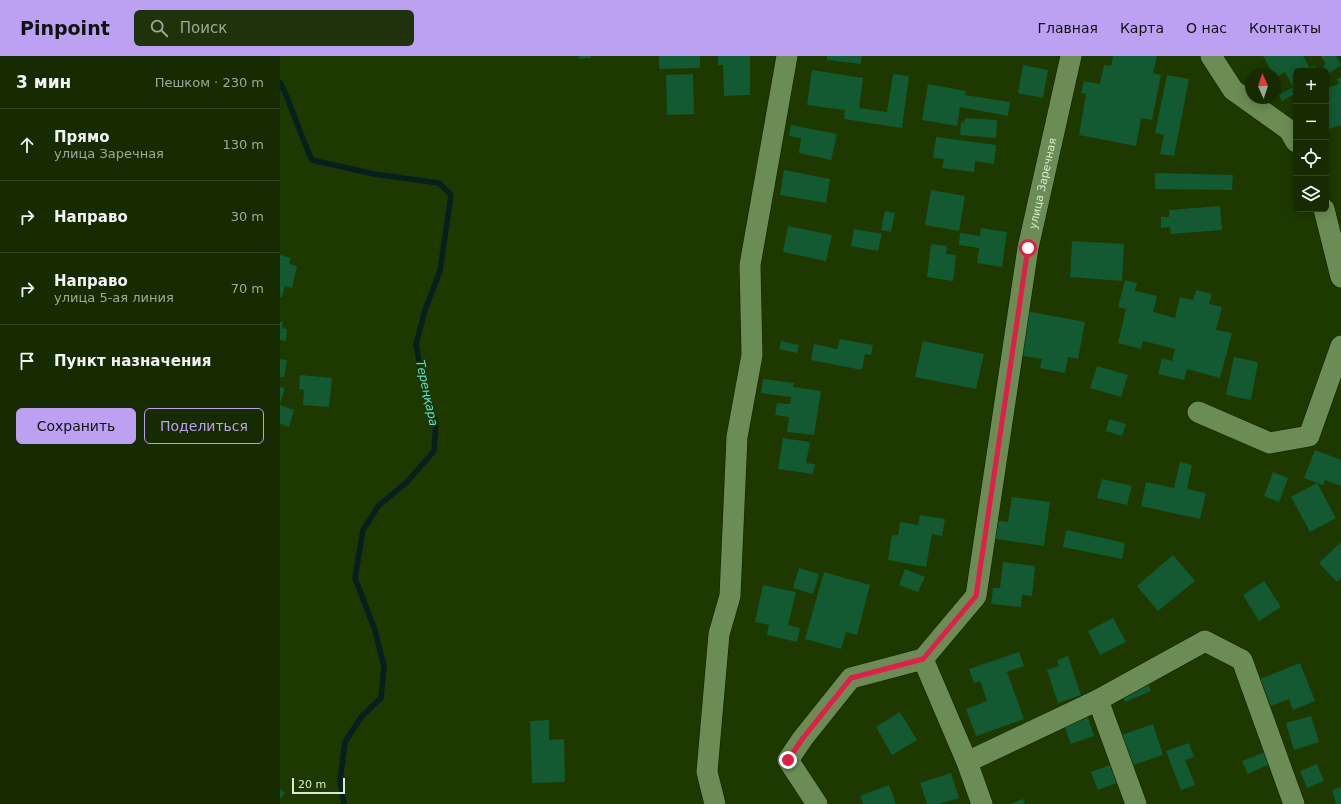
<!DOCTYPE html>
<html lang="ru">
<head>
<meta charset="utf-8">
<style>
	:root { --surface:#162b00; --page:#1f330a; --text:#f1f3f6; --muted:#9ea799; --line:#354722; --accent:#bca0f2 }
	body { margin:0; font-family:"DejaVu Sans",sans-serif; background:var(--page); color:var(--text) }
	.controls { position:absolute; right:12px; top:12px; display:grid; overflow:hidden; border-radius:6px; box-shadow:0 2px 10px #0003 }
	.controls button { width:36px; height:36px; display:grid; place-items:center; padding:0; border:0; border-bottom:1px solid var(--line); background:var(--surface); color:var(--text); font:20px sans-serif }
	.compass { position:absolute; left:965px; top:12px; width:36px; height:36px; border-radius:50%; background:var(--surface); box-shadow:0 2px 10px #0003; rotate:357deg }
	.scale { position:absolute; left:12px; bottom:10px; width:53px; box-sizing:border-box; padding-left:4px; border:2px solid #d8ebcc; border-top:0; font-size:11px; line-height:14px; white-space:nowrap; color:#d8ebcc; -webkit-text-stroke:3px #1d3900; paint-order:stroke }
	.stop { position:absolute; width:12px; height:12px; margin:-9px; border:3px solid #e11d48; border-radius:50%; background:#fff }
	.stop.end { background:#e11d48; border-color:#fff; box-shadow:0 1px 4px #0008 }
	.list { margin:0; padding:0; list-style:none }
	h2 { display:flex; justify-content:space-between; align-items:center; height:52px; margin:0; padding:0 16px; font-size:17px }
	h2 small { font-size:13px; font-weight:400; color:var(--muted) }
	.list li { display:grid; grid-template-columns:26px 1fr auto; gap:12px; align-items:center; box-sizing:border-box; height:72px; padding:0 16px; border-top:1px solid var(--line) }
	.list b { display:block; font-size:15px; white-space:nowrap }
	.list p { margin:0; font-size:13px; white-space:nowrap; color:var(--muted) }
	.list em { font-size:13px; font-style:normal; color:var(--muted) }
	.actions { display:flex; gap:8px; padding:12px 16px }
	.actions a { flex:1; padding:9px 0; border:1px solid var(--accent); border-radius:6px; text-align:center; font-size:14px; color:var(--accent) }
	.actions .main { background:var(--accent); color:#111 }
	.icon { flex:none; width:22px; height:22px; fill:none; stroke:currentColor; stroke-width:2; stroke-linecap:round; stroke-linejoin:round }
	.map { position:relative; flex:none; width:1061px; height:748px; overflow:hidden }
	header { display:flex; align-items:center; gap:24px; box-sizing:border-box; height:56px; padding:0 20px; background:var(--accent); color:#111 }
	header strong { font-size:19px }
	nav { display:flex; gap:22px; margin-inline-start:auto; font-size:14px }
	.search { width:280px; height:36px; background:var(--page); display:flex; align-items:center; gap:10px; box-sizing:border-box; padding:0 14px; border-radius:6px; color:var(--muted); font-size:15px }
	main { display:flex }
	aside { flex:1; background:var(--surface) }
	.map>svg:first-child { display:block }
</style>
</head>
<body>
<header>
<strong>Pinpoint</strong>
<div class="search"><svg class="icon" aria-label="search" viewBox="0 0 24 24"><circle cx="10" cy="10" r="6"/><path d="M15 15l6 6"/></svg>Поиск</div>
<nav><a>Главная</a><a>Карта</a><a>О нас</a><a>Контакты</a></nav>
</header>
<main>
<aside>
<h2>3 мин<small>Пешком · 230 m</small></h2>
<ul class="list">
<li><svg class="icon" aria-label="ahead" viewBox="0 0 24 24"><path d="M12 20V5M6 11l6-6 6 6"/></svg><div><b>Прямо</b><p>улица Заречная</p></div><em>130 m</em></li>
<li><svg class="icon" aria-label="right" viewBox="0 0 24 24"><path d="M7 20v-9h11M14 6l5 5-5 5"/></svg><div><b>Направо</b></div><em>30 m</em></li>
<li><svg class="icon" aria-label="right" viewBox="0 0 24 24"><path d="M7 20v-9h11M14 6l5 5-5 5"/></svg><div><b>Направо</b><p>улица 5-ая линия</p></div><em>70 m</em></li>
<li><svg class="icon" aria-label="arrive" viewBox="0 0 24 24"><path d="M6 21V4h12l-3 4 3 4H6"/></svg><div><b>Пункт назначения</b></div></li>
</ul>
<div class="actions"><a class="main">Сохранить</a><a>Поделиться</a></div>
</aside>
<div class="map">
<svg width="1061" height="748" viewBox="0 0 1061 748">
	<rect width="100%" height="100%" fill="#1d3900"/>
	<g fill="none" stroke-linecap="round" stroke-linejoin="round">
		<path stroke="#062020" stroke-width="5.5" d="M0 26C12 51 20 78 32 104L94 118 159 127 171 139 160 215 145 254 136 288 144 335 156 367 154 395 127 426 99 449 83 474 75 522 95 574 104 611 101 642 82 660 65 686 60 724 64 748"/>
	</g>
	<path fill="#135931" d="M299 0H311V2L299 3Z
		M379 0H420V12L379 13Z
		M438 0H470V39L444 40 443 9H438Z
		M547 0H582L581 8 547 4Z
		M833 0H877L873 17 881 19 872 64 861 62 856 90 799 79 806 38 801 37 804 25 820 28 824 9 831 10Z
		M983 0H1023L1030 12 1035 10 1038 15H1016V37L1002 45 999 39 1013 31 1005 16 995 22V18H993Z
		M1041 0H1056L1061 9 1048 18 1043 10 1046 8Z
		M743 9 768 14 763 42 738 37Z
		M532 14 583 22 579 52 607 56 613 18 629 20 622 72 564 63 565 54 527 49Z
		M413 18 414 58 387 59 386 19Z
		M887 19 909 23 894 100 880 98 884 79 875 77Z
		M1061 21V69L1046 74V32L1059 28 1057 23Z
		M648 28 686 35 685 39 730 46 728 60 680 51 677 70 642 64Z
		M685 62 717 64 716 82 680 79 681 66 684 67Z
		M511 69 557 78 551 104 519 97 521 82 509 80Z
		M656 81 716 89 714 108 695 105 694 116 662 112 664 103 653 102Z
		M504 114 550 123 546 147 500 139Z
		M875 117 953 119 952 134 875 133Z
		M651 134 685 140 679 175 645 169Z
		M940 150 942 174 891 178 890 171 881 172V161H889V154Z
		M605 155 615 157 611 176 601 174Z
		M508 170 552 179 546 205 503 196Z
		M701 172 727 176 722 211 697 207 699 192 679 189 680 177 700 180Z
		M574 173 602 178 598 195 571 190Z
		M792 185 844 188 842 225 790 221Z
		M651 188 667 190 666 198 676 199 673 225 647 221Z
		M0 199 11 202 9 208 17 210 12 232 5 230 2 241H0Z
		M845 224 857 227 855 235 877 240 873 256 895 262 900 241 913 244 916 234 932 238 929 248 942 251 936 274 952 277 940 322 907 313 904 324 878 318 882 302 892 305 895 293 863 285 861 293 838 287 846 253 838 251Z
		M746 255 805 266 798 303 788 301 785 317 760 312 762 303 738 299Z
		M0 266H3L2 272 7 273 6 285 0 284Z
		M560 283 593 289 591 299 585 298 582 314 531 304 534 288 557 293Z
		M501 285 519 289 517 297 499 293Z
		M643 285 704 298 696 333 635 321Z
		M954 301 978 306 971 344 946 339Z
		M0 303 7 304 4 321H0Z
		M817 310 848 319 841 341 810 332Z
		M20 319 52 322 49 351 23 349 24 334 19 333Z
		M483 323 514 327 513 331 541 335 534 379 507 376 509 361 495 359 497 347 510 348 511 341 481 337Z
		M0 331 5 332 0 348Z
		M0 349 14 354 9 371 0 368Z
		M829 363 846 368 842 380 826 375Z
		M503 382 530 386 526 407 535 408 533 418 498 413Z
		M1035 394 1061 404V430L1045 424 1043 429 1024 422Z
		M900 406 912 409 907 433 926 437 920 463 861 450 866 426 894 432Z
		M993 416 1008 422 999 446 984 440Z
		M822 423 852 430 847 449 817 442Z
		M1037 427 1056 462 1030 476 1011 441Z
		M732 441 770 446 764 490 710 482 713 464 728 466Z
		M640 459 665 463 662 480 652 478 646 511 608 504 612 479H618L620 466 638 469Z
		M786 474 845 487 842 503 783 491Z
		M1061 486V522L1057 526 1039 507Z
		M893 499 915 525 878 555 857 530Z
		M723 506 755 510 752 540 742 539 741 551 711 548 713 532H720Z
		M519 512 539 518 533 538 513 532Z
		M625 513 645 521 638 536 619 529Z
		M544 516 590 529 577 579 566 576 561 593 525 583Z
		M984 525 1001 551 979 565 963 539Z
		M483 529 516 536 508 569 520 572 517 586 487 579 489 569 475 566Z
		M833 562 846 586 820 599 808 575Z
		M739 596 744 610 727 616 744 663 696 680 686 653 707 645 700 625 694 627 689 613Z
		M788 600 801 639 778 647 767 614 779 610 777 604Z
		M1020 607 1035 645 1013 654 1009 643 991 650 980 623Z
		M867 625 871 635 845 646 840 636Z
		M620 656 637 684 612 699 596 671Z
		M806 656 814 680 791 688 782 664Z
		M1031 660 1039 686 1014 694 1006 667Z
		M269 664V684L284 683 285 726 252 727 250 665Z
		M873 668 883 699 853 709 842 679Z
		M909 687 914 701 905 704 915 729 901 734 886 695Z
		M985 696 990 708 968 718 962 705Z
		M1037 708 1044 725 1027 732 1020 715Z
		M830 709 837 727 818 734 811 716Z
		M671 717 679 742 659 748H647L640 727Z
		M609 729 616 748H583L580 740Z
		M1061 731V748H1056L1052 734Z
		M0 733 5 737 0 743Z
		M743 743 745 748H730Z"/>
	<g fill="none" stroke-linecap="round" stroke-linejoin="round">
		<g stroke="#0e1d02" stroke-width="22">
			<g id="minor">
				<path d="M931 0 953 34 1009 74 1016 86"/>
				<path d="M1044 153 1061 221"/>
				<path d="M918 356 990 387 1029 380 1061 290"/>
				<path d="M818 644 925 585 962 604 1014 748"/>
				<path d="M687 706 818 644 856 748"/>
				<path d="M435 748 427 716 439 578 450 540 457 381 472 299 470 209 507 0"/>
				<path d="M537 748 508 704 523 682 571 622 643 603"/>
				<path id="s1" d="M702 748 687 706 643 603 696 540 748 192 791 0"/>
			</g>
		</g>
		<use href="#minor" stroke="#6b8c54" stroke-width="21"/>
	</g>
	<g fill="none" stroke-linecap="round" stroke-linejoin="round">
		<path stroke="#e11d48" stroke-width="5" d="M508 704 523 682 571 622 643 603 696 540 748 192"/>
	</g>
	<g text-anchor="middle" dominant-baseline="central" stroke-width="3.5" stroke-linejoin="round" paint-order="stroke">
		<g font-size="11" fill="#d8ebcc" stroke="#1d3900">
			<text stroke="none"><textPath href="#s1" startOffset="657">улица Заречная</textPath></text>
		</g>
		<g font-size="12" font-style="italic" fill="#5edfdc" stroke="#1d3900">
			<text transform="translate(147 337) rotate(78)">Тереңқара</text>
		</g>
	</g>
</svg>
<div class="controls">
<button>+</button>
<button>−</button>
<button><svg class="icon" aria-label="locate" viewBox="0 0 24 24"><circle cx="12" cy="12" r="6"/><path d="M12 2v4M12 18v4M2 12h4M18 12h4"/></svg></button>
<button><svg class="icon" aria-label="layers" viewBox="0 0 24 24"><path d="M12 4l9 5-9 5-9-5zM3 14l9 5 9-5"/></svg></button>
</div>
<svg class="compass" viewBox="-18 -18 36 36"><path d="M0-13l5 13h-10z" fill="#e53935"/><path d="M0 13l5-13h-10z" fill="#9ea799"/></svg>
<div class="scale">20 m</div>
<div class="stop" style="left:748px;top:192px"></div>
<div class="stop end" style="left:508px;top:704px"></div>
</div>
</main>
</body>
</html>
